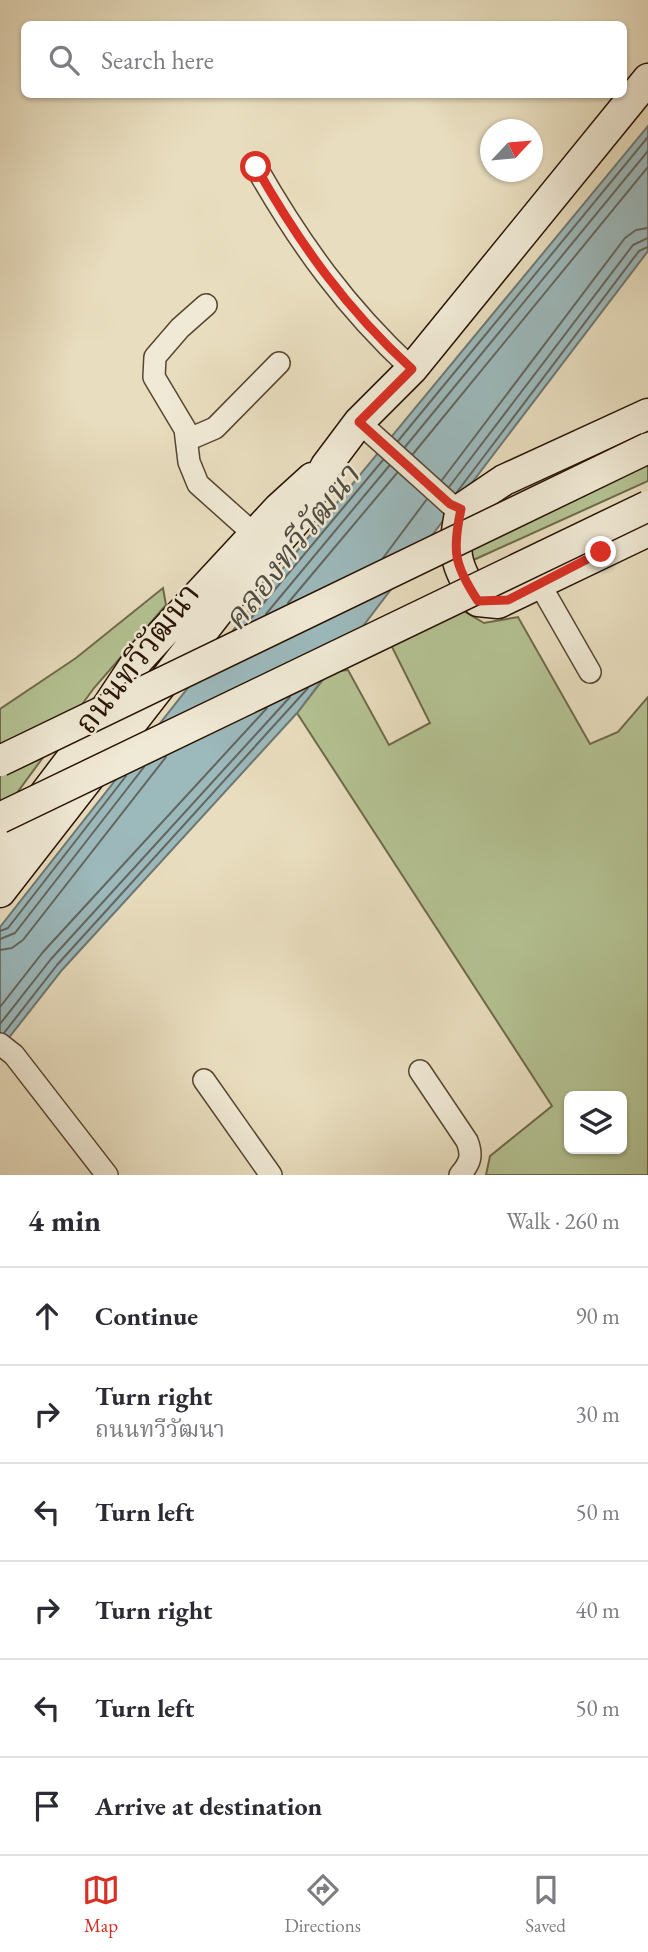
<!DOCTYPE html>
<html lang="en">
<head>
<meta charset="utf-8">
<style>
	:root { --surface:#fff; --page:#f2f2f3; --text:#2b2b33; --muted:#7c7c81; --line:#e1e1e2; --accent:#d93025 }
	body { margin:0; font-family:"EB Garamond","Noto Serif Thai",serif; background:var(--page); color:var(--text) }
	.controls { position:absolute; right:21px; bottom:21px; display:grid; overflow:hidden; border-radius:10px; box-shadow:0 2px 5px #0004 }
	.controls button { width:63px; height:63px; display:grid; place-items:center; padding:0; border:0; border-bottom:2px solid var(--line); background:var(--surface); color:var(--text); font:35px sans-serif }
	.compass { position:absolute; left:480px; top:119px; width:63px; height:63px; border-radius:50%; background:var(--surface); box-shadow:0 2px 5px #0004; rotate:64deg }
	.stop { position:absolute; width:21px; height:21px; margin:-16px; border:5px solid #d93025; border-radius:50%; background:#fff }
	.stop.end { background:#d93025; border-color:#fff; box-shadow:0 2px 7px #0008 }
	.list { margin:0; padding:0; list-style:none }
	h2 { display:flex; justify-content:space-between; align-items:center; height:91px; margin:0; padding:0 28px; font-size:30px }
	h2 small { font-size:23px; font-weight:400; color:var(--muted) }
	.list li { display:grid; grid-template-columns:46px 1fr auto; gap:21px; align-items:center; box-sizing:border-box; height:98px; padding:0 28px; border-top:2px solid var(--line) }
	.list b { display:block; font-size:26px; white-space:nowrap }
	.list p { margin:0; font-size:23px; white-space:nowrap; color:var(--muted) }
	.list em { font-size:23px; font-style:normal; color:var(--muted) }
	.icon { flex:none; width:38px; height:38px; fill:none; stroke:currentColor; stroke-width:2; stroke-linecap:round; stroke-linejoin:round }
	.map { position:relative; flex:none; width:648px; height:1175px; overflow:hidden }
	.search { position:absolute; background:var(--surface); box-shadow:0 2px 5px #0004; left:21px; right:21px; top:21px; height:77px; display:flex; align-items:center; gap:18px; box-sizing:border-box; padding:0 24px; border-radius:10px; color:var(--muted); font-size:26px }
	.sheet { height:679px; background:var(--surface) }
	nav { display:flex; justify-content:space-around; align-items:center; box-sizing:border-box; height:98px; border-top:2px solid var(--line); background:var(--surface); font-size:19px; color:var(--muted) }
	nav a { display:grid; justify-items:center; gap:4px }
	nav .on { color:var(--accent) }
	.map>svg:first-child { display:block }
</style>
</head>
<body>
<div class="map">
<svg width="648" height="1175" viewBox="0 0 648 1175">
	<rect width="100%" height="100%" fill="#e8ddbe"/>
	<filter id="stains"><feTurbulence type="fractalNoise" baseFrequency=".00286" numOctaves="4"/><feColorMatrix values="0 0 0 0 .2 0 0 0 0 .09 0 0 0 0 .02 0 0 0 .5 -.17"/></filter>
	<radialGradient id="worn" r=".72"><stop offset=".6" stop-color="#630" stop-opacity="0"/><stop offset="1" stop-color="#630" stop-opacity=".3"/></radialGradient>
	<path fill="#b4c293" stroke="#6e6a4a" stroke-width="2" fill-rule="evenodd" d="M648 460V481L469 562 464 546Z
		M163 588 166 605 94 688 0 816V709L76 658Z
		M440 597 484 623 518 617 590 744 618 732 648 697V1175H486L490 1156 552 1106 297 713 329 672 348 670 389 745 430 723 381 625ZM569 1096H622V1149H569Z"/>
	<path fill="#9cb9bc" stroke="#6e7772" stroke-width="2" d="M648 126V251L297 713 62 970 0 1049V927L260 596Z"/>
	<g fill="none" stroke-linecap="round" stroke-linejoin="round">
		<path stroke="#62665f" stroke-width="2" d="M398 441 648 137
			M405 447 648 151
			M413 454 648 167
			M442 480 625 238 636 230 648 228
			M449 487 633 245 648 238
			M457 492 639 251 648 247
			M383 558 427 499
			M288 603 397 473
			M266 614 389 466
			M247 623 383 460
			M0 931 8 928 126 776
			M0 939 15 933 144 767
			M0 950 12 948 23 940 166 757
			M0 1007 43 952 267 708
			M0 1024 51 959 290 697
			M4 1033 57 965 308 688"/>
		<g stroke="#584631" stroke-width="24">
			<path id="minor" d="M256 167C300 244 346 308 412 369
				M206 305 180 328 155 357 154 377 185 429 189 462 198 484 255 535
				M359 422 450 504 461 509
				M187 440 215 428 279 363
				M539 583 590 672
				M0 1044 14 1055 107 1175
				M420 1071 467 1141C473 1156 470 1163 460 1175
				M204 1080 271 1175"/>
		</g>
		<g stroke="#281302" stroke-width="33">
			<path id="secondary" d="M648 414 504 480 461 509C452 551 454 565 478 601L498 603 648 531
				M0 853 81 746 138 660 279 508 312 478
				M0 892 231 595 300 516 326 466 359 422 412 369 648 79"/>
		</g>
		<use href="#minor" stroke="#f0e9d5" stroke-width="21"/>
		<use href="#secondary" stroke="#f0e9d5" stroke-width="30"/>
		<g stroke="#281302" stroke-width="33" stroke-linecap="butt">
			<path id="secondary-bridge" d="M0 761 648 448
				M0 818 648 506"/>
		</g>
		<use href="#secondary-bridge" stroke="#f0e9d5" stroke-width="30"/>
	</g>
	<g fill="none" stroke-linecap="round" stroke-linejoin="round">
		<path stroke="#d93025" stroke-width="9" d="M256 167C299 243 347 310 412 369L359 422 450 504 461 509C452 551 454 565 478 601L508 600 601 552"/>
	</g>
	<g text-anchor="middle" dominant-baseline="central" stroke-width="5" stroke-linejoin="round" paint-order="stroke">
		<g font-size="32" fill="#281302" stroke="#f0e9d5">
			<text transform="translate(137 658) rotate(-52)">ถนนทวีวัฒนา</text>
		</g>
		<g font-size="33" font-style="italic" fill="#514d43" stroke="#f0e9d5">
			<text transform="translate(291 547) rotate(-52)">คลองทวีวัฒนา</text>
		</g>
	</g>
	<rect width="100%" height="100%" filter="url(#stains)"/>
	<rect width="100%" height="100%" fill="url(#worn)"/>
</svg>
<div class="controls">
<button><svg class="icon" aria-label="layers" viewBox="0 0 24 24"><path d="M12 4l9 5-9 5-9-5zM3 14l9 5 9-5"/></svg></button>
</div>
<svg class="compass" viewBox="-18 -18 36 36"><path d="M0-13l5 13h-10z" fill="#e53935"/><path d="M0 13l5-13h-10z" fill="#7c7c81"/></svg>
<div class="stop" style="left:256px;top:167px"></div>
<div class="stop end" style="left:601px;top:552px"></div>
<div class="search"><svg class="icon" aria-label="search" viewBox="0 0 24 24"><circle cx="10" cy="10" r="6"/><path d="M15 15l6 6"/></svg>Search here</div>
</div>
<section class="sheet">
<h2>4 min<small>Walk · 260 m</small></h2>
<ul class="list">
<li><svg class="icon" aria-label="ahead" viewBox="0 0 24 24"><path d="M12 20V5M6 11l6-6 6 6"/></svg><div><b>Continue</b></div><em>90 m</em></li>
<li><svg class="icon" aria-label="right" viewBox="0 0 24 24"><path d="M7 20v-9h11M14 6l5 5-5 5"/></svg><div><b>Turn right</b><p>ถนนทวีวัฒนา</p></div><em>30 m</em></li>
<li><svg class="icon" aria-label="left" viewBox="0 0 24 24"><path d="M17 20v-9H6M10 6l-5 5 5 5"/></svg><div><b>Turn left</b></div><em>50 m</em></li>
<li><svg class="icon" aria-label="right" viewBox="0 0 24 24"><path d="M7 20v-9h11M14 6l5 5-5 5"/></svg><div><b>Turn right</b></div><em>40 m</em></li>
<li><svg class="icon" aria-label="left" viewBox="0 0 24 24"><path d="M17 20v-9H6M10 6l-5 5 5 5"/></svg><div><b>Turn left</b></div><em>50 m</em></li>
<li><svg class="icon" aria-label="arrive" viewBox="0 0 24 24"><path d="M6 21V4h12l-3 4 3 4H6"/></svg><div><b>Arrive at destination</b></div></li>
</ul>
</section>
<nav>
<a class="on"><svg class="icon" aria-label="map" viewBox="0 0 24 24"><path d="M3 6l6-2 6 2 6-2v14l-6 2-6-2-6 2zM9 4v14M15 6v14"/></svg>Map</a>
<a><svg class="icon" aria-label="directions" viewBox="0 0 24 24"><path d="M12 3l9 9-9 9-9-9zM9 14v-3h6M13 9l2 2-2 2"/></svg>Directions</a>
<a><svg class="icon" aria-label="saved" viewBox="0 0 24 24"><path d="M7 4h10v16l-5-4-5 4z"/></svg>Saved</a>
</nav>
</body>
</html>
